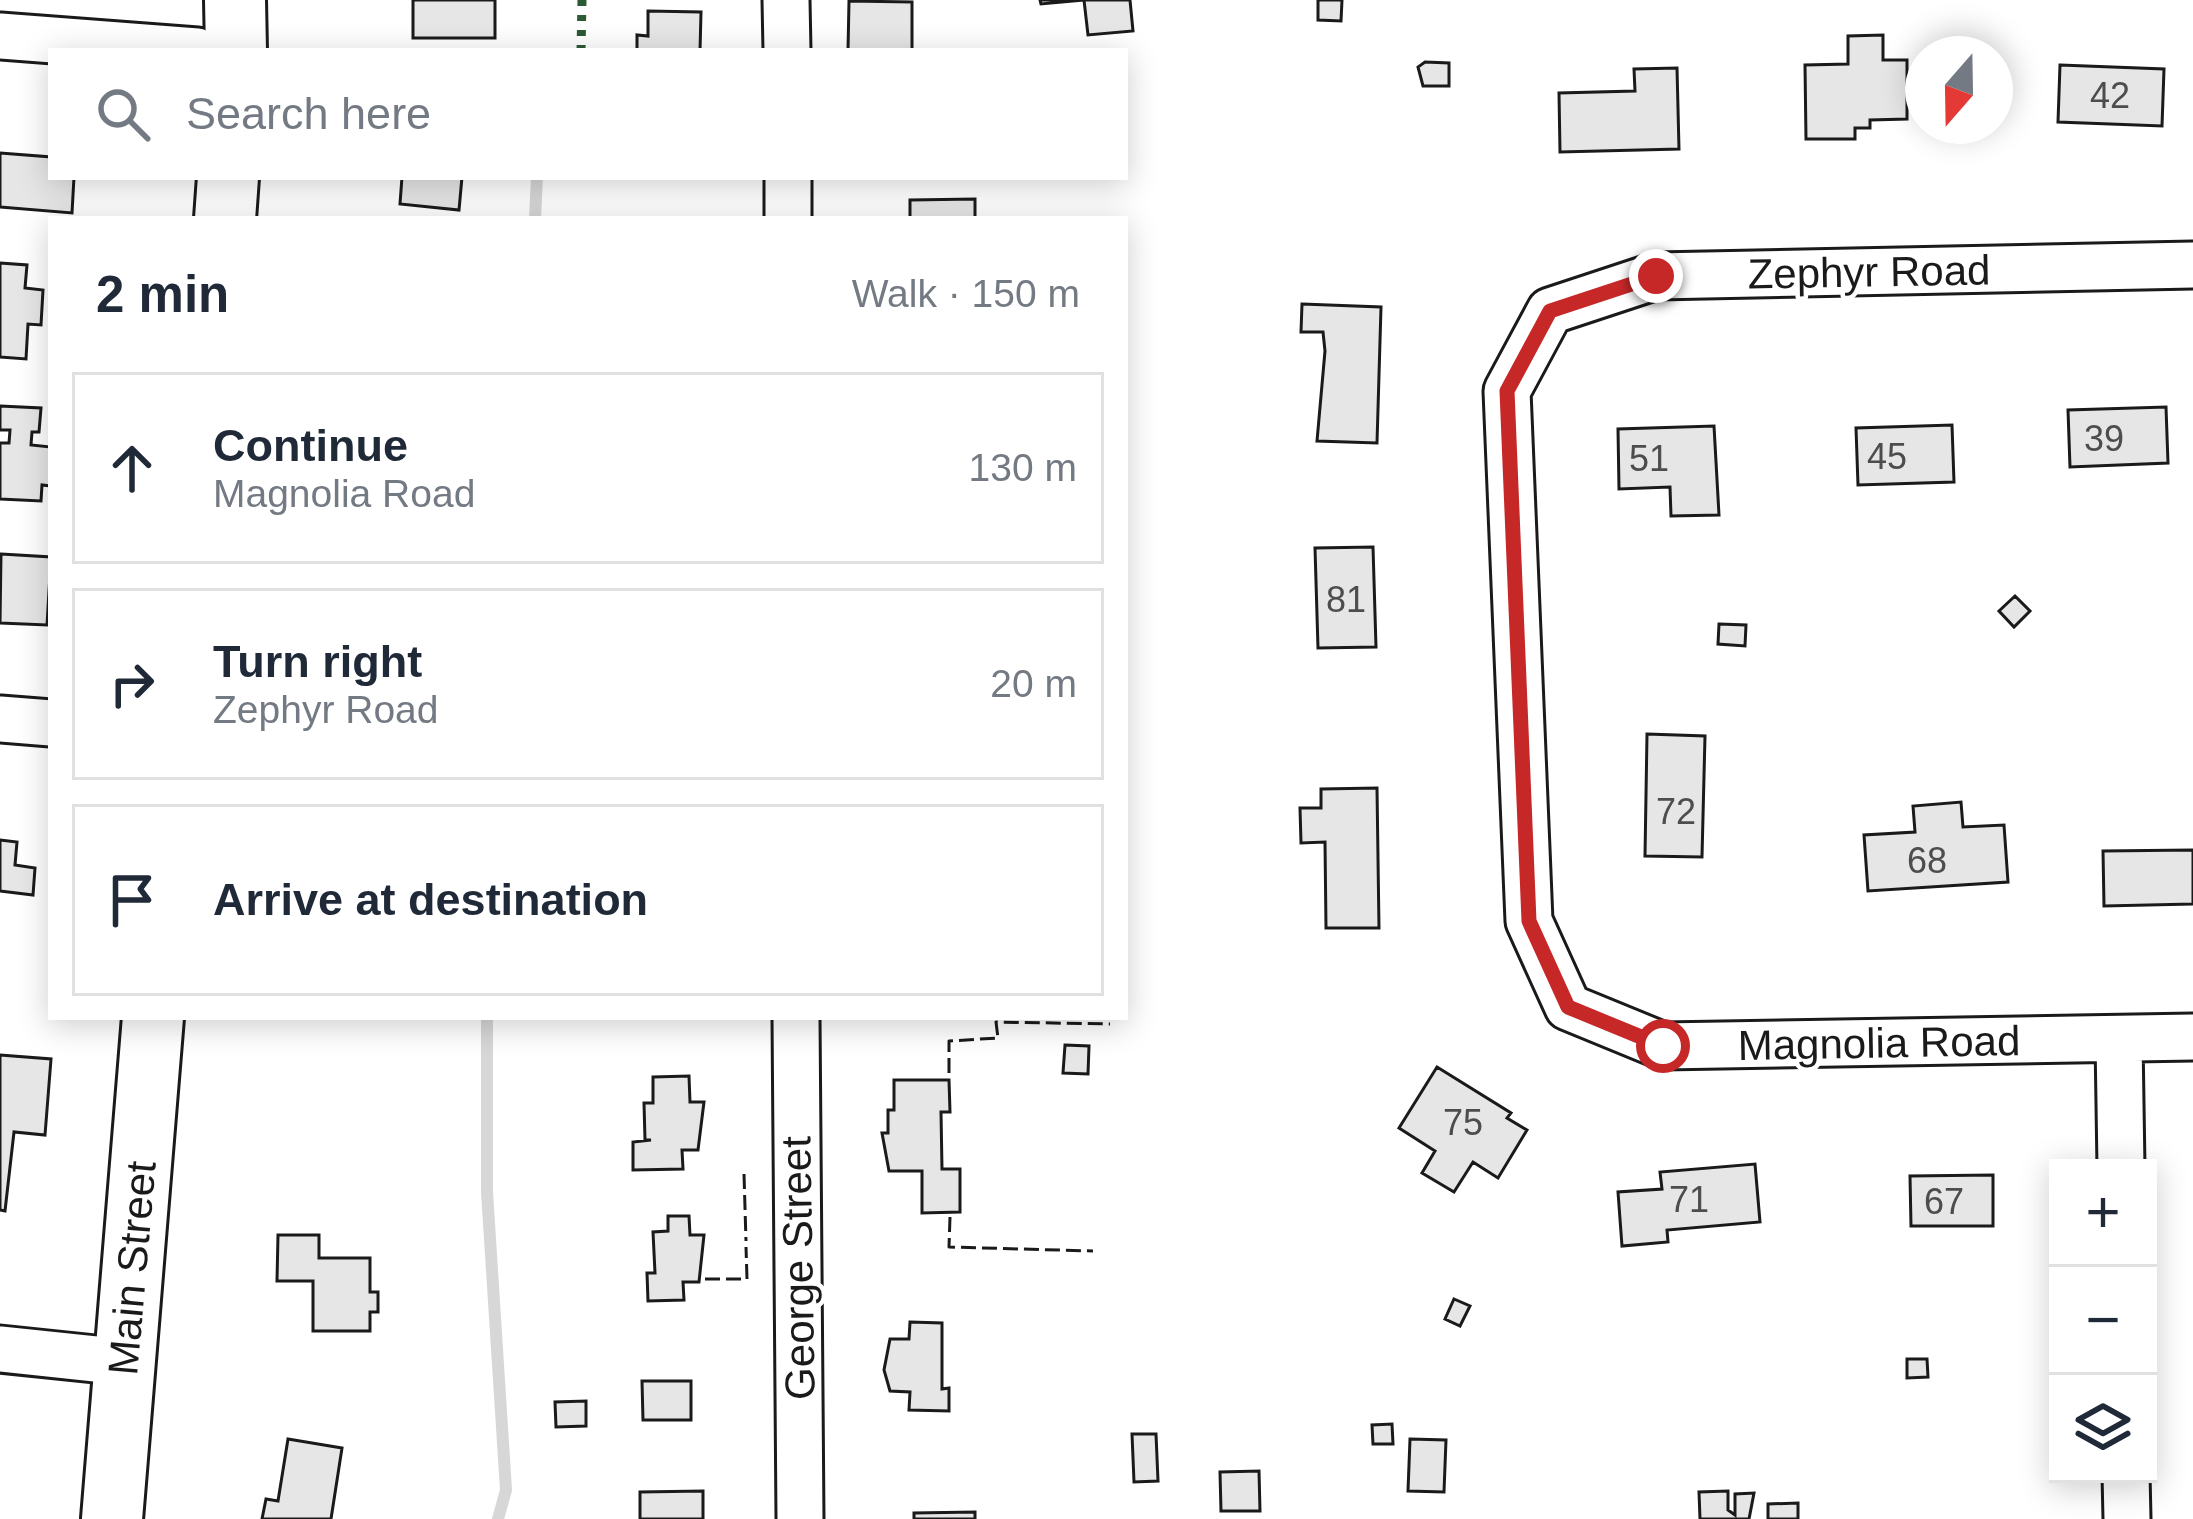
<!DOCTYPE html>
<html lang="en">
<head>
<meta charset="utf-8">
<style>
	:root { --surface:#fff; --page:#f2f2f3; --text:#1f2937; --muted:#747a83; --line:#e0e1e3 }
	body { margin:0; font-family:Helvetica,sans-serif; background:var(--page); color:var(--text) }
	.controls { position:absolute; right:36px; bottom:36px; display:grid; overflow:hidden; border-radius:0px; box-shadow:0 6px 30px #0003 }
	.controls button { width:108px; height:108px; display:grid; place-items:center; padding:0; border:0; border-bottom:3px solid var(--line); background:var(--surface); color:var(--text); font:60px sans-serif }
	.compass { position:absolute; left:1905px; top:36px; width:108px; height:108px; border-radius:50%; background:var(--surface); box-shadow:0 6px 30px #0003; rotate:200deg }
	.stop { position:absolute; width:36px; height:36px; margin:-27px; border:9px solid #c62828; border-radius:50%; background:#fff }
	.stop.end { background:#c62828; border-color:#fff; box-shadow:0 3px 12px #0008 }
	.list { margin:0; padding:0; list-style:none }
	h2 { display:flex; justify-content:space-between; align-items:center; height:156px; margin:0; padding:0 48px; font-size:51px }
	h2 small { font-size:39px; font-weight:400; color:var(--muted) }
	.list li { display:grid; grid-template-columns:78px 1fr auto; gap:36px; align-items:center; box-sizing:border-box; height:192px; margin:0 24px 24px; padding:0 24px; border:3px solid var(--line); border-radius:0px }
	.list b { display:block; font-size:45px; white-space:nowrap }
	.list p { margin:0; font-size:39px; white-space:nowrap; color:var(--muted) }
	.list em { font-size:39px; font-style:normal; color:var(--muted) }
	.icon { flex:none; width:66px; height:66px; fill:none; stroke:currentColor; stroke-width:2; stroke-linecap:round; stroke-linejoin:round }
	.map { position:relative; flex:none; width:2193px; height:1519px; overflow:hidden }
	.search { position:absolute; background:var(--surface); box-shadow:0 6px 30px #0003; left:48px; top:48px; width:1080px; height:132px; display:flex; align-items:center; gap:30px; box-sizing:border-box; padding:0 42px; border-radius:0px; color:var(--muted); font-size:45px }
	.panel { position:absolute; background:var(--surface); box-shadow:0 6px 30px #0003; left:48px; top:216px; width:1080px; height:804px; border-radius:0px }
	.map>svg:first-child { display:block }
</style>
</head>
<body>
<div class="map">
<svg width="2193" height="1519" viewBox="0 0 2193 1519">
	<rect width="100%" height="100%" fill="#fff"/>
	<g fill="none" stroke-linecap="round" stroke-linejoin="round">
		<path stroke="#d7d7d7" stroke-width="12" d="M535 219 537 177
			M487 1017V1192L506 1490 498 1519"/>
	</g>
	<path fill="#e6e6e6" stroke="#1a1a1a" stroke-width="3" d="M413 0H495V38H413Z
		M1040 0H1130L1133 31 1088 35 1084 0 1041 4Z
		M1318 0H1342L1341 21 1318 20Z
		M849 1 912 2V51H848Z
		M648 11 701 12 700 51H637V35L648 36Z
		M1883 35V60H1907V119L1870 120V128H1855V139H1806L1805 65 1848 64V36Z
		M1425 62 1449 63V86H1423L1418 67Z
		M2060 65 2164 69 2162 126 2058 122Z
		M1677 68 1679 149 1560 152 1559 93 1635 91 1634 69Z
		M0 153 51 157V177H74L72 213 0 207Z
		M402 177H462L459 210 400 204Z
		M975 199V219H910V200Z
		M0 263 27 265 25 288 43 290 41 325 28 324 26 359 0 357Z
		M1302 304 1381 307 1377 443 1317 441 1325 351 1323 332H1301Z
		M0 406 41 408 39 432H32L31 445 51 447V486L42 485 41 501 0 499V443H9L10 430H0Z
		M2166 407 2168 463 2070 467 2068 410Z
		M1952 425 1954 482 1858 485 1856 428Z
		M1714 426 1719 515 1671 516 1670 487 1619 489 1618 429Z
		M1373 547 1376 647 1318 648 1315 548Z
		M1 554 51 557 47 625 0 623Z
		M2015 596 2030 611 2014 627 1999 611Z
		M1719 624 1746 625 1745 646 1718 644Z
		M1647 734 1705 736 1702 857 1645 856Z
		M1377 788 1379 928H1326L1325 842 1301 843 1300 808H1321V789Z
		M1961 802 1963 827 2004 825 2008 882 1868 891 1864 835 1915 832 1913 806Z
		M0 840 17 842 15 865 35 868 33 895 0 891Z
		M2193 850V904L2104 906 2103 851Z
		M1065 1045 1089 1046 1088 1074 1063 1073Z
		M0 1055 51 1059 45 1135 14 1132 5 1211 0 1210Z
		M1437 1067 1511 1113 1507 1118 1527 1130 1498 1178 1473 1162 1454 1192 1422 1173 1435 1151 1399 1128Z
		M689 1076 690 1102H704L698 1150H682L683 1169 633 1170V1142L651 1140H645L644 1103H653V1077Z
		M894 1080H949L950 1112H941L942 1169H960V1212L922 1213V1171H889L882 1133H888V1110H894Z
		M1755 1164 1760 1222 1667 1230 1668 1242 1622 1246 1618 1192 1662 1189 1660 1172Z
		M1993 1175V1226H1911L1910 1176Z
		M668 1216H689L690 1235H704L699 1282H683L684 1300 648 1301 647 1273H655L653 1232 668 1231Z
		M278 1235H319V1258H370V1292H378V1312H370V1331H313V1281H277Z
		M1454 1299 1470 1306 1460 1326 1445 1319Z
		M910 1322 942 1323V1389L949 1388V1411L909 1410 910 1392 890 1391 884 1370 890 1339H909Z
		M1907 1359H1927L1928 1377 1907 1378Z
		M642 1381H691V1420H643Z
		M586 1401V1426L556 1427 555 1402Z
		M1392 1424 1393 1444H1373L1372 1425Z
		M1132 1434H1156L1158 1481 1134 1482Z
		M288 1439 342 1448 331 1519H262L266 1499 278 1501Z
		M1410 1439 1446 1440 1444 1492 1408 1491Z
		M1259 1471 1260 1511H1221L1220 1472Z
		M703 1491V1519H640V1492Z
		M1728 1491V1510L1735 1515V1494L1754 1493 1749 1519H1700L1699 1492Z
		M1798 1503V1519H1768V1504Z
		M975 1512V1519H914V1513Z"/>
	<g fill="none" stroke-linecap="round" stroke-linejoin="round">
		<g stroke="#1a1a1a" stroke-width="51">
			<path id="minor" d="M786 0 787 51
				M0 36 197 51
				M788 177V219
				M2193 265 1656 276 1550 311 1507 391 1529 921 1568 1007 1663 1046 2193 1037
				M0 719 51 723
				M796 1017 800 1519
				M2119 1040 2121 1168
				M0 1349 124 1362
				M2126 1474 2127 1519"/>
		</g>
		<g stroke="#1a1a1a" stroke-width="66">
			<path id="major" d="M235 0 236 51
				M225 219 228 177
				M112 1519 153 1017"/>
		</g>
		<use href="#minor" stroke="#fff" stroke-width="45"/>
		<use href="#major" stroke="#fff" stroke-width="60"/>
		<path stroke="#2b5a34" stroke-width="9" stroke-dasharray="6 9" stroke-linecap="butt" d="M581 51 582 0"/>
		<path stroke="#1a1a1a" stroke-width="3" stroke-dasharray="15 6" stroke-linecap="butt" d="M949 1073V1041L998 1038 996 1022 1110 1024
			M744 1174 746 1241
			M950 1217 949 1247 1093 1251
			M705 1279H747L746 1247"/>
	</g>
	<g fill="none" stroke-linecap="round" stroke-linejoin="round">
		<path stroke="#c62828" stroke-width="15" d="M1656 276 1550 311 1507 391 1529 921 1568 1007 1663 1046"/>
	</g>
	<g text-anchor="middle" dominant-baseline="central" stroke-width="9" stroke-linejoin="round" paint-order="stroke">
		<g font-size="36" fill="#4d4d4d">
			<text x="2110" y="95">42</text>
			<text x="2104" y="438">39</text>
			<text x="1887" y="456">45</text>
			<text x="1649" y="458">51</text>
			<text x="1346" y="599">81</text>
			<text x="1676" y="811">72</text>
			<text x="1927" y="860">68</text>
			<text x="1463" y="1122">75</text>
			<text x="1689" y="1199">71</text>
			<text x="1944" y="1201">67</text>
		</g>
		<g font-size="42" fill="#1a1a1a" stroke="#fff">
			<text transform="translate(1869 272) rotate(-1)">Zephyr Road</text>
			<text transform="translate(1879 1043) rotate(-1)">Magnolia Road</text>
			<text transform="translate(132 1268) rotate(-85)">Main Street</text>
			<text transform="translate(798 1268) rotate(-91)">George Street</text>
		</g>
	</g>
</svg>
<div class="controls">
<button>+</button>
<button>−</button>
<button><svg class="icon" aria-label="layers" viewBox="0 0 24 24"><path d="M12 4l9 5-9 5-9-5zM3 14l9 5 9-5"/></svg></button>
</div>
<svg class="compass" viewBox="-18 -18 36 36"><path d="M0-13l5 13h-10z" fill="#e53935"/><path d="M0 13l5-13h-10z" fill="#747a83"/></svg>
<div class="stop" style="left:1663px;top:1046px"></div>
<div class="stop end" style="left:1656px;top:276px"></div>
<div class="search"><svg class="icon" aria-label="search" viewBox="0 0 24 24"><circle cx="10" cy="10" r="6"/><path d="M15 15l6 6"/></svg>Search here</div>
<section class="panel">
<h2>2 min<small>Walk · 150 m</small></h2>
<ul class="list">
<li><svg class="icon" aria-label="ahead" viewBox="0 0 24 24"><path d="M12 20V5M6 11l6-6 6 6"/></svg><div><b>Continue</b><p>Magnolia Road</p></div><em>130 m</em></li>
<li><svg class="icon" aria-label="right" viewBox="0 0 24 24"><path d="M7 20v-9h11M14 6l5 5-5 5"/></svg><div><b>Turn right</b><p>Zephyr Road</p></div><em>20 m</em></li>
<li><svg class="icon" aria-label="arrive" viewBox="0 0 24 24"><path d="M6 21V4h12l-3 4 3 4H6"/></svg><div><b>Arrive at destination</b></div></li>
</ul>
</section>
</div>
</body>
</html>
